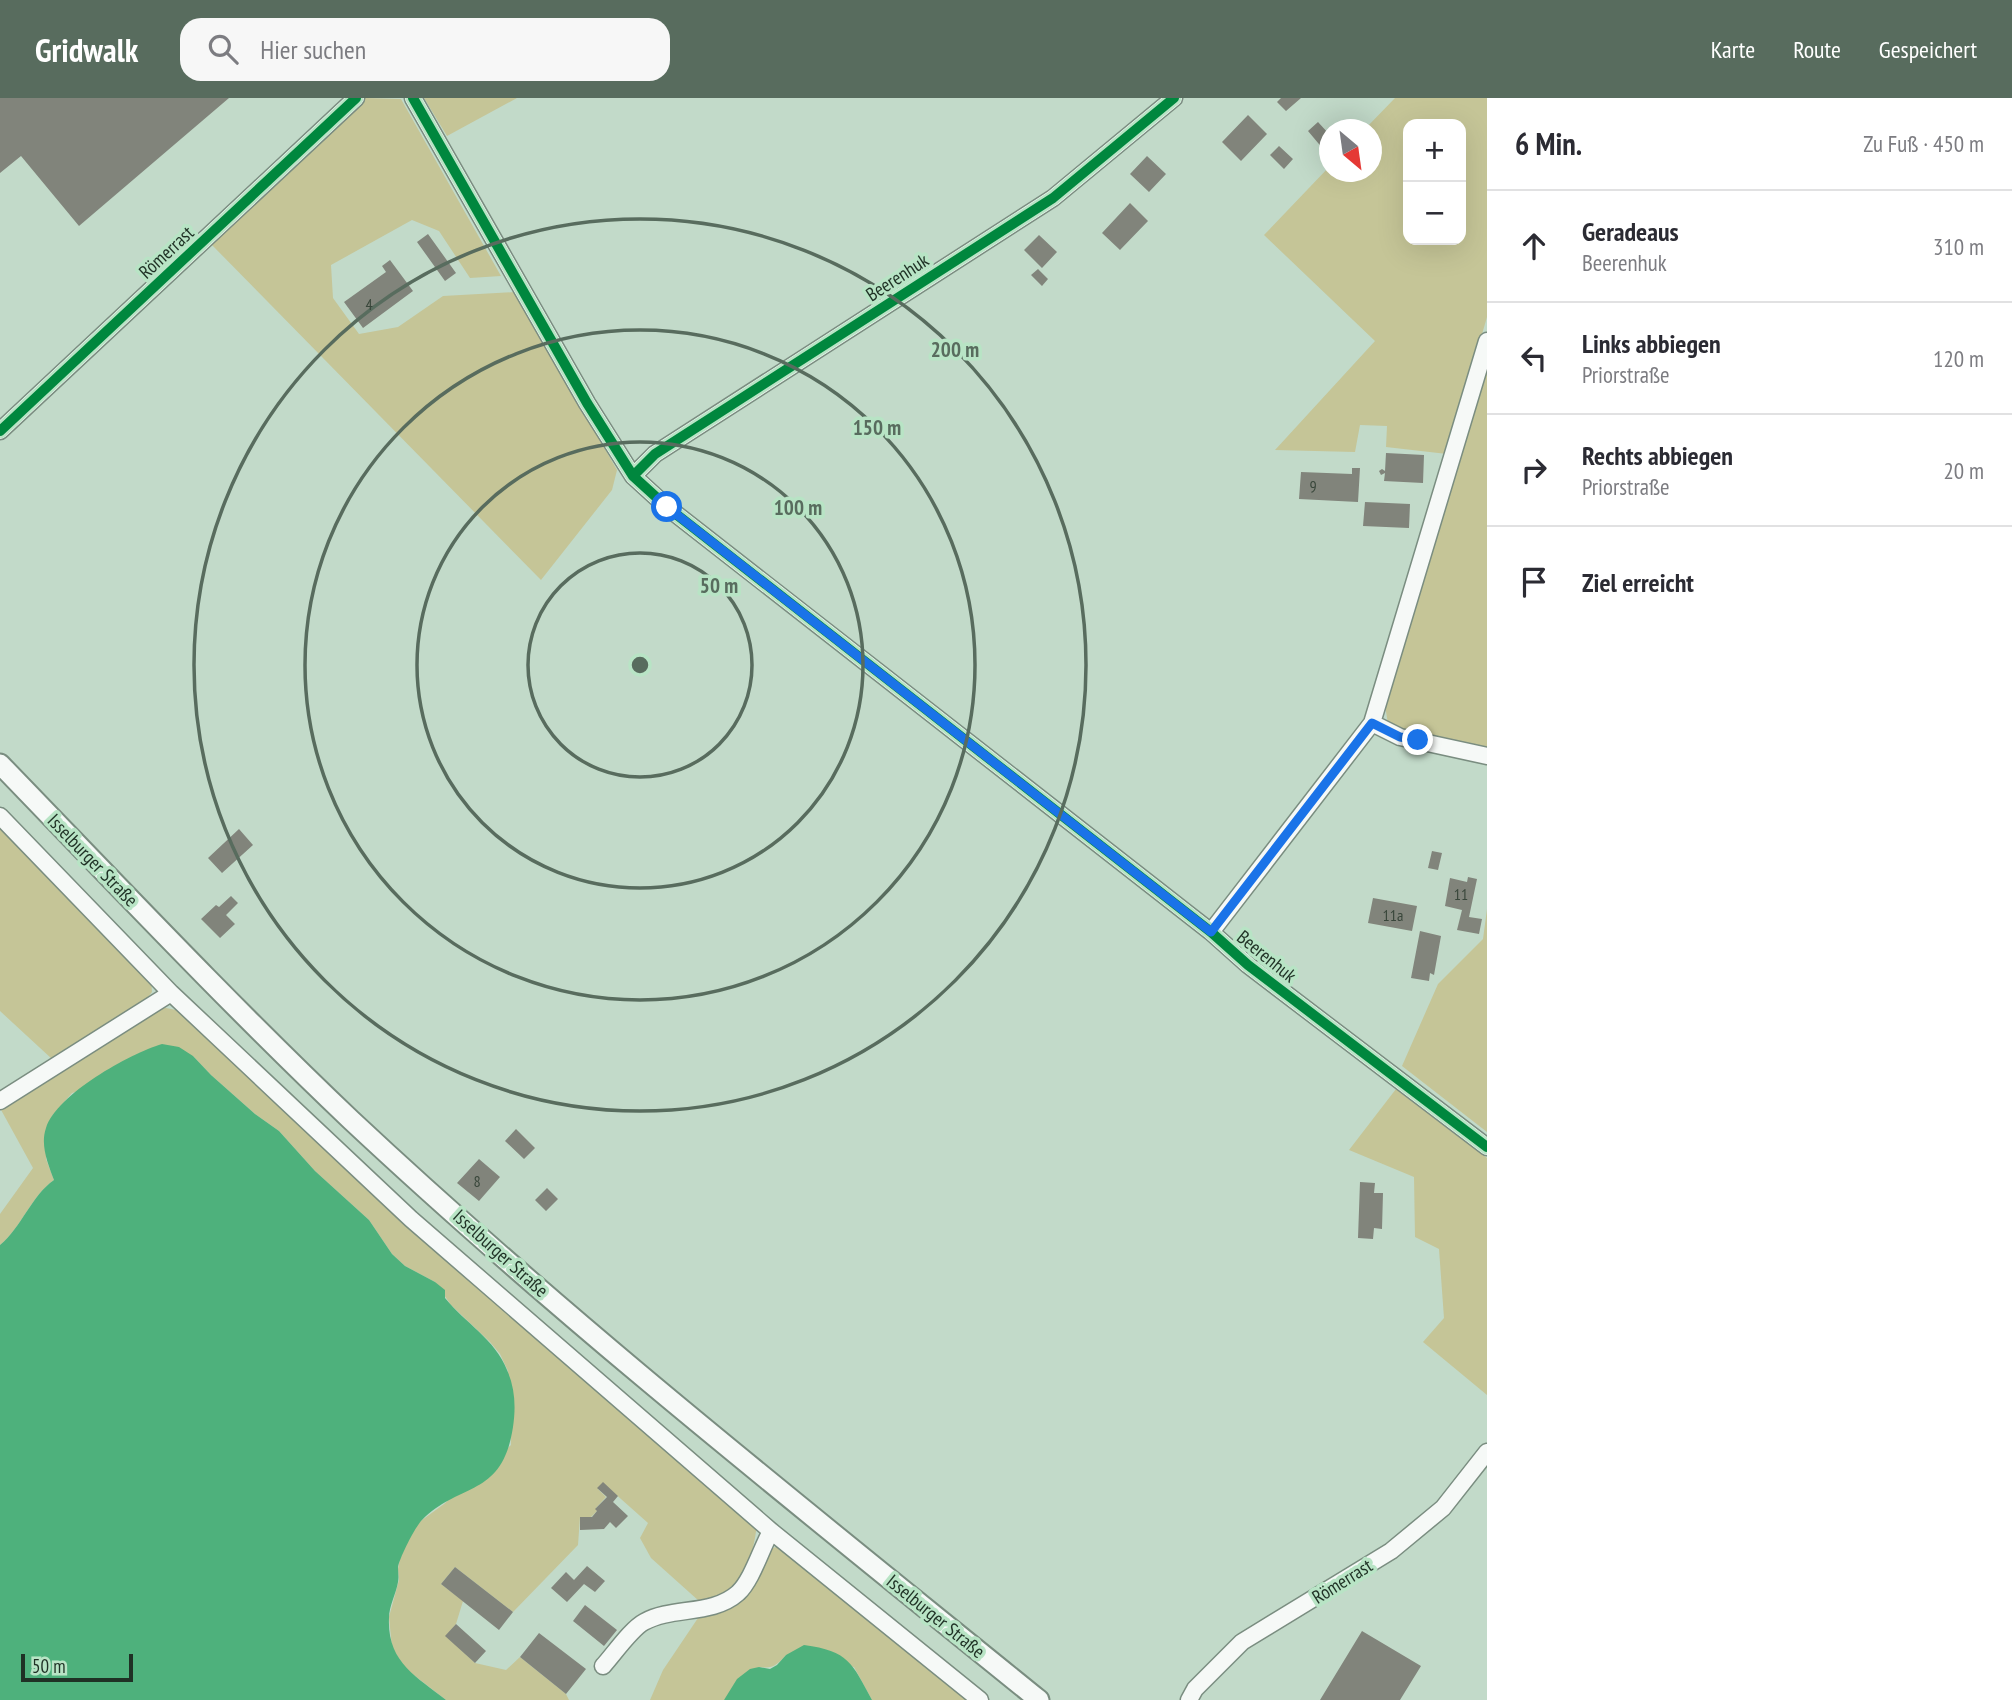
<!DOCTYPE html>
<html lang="de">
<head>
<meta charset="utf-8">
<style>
	:root { --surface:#fff; --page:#f7f7f7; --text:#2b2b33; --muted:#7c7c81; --line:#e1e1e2; --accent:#586c5e }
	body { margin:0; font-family:"PT Sans Narrow",sans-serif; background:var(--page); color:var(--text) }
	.controls { position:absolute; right:21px; top:21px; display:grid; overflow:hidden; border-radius:14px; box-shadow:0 7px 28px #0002 }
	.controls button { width:63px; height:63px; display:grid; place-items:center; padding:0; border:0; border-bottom:2px solid var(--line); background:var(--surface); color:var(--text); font:35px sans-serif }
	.compass { position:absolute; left:1319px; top:21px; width:63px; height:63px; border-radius:50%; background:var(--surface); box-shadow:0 7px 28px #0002; rotate:151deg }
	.scale { position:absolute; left:21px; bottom:18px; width:112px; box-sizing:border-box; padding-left:7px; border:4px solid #1f3125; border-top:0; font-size:19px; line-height:24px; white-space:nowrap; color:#1f3125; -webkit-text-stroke:5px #b8e4c5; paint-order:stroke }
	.stop { position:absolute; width:21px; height:21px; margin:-16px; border:5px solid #1a73e8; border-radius:50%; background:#fff }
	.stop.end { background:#1a73e8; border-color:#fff; box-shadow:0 2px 7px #0008 }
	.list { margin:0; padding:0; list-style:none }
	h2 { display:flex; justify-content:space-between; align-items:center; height:91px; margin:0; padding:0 28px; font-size:30px }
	h2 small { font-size:23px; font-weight:400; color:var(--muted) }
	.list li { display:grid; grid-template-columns:46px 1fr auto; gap:21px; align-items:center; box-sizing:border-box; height:112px; padding:0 28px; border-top:2px solid var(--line) }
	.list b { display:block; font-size:26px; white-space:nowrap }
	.list p { margin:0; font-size:23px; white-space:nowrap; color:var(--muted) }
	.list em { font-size:23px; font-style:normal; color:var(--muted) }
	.icon { flex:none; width:38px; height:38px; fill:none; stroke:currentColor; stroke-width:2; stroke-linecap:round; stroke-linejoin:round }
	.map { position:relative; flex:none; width:1487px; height:1602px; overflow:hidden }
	header { display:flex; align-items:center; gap:42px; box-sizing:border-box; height:98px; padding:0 35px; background:var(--accent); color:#fff }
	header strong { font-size:33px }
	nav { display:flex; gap:38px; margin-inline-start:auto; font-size:24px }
	.search { width:490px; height:63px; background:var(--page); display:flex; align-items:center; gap:18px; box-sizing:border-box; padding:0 24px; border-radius:21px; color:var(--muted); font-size:26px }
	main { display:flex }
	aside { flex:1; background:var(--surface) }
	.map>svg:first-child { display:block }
</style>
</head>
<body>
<header>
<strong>Gridwalk</strong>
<div class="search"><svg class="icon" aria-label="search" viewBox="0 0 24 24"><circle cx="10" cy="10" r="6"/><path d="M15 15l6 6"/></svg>Hier suchen</div>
<nav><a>Karte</a><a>Route</a><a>Gespeichert</a></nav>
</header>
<main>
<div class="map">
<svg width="1487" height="1602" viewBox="0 0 1487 1602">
	<rect width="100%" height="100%" fill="#c2dac9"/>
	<path fill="#c5c597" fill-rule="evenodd" d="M365 0 401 1 501 178 470 180 439 133 412 122 331 167 333 200 359 236 398 229 443 198 515 194 617 372 612 392 541 482 211 146Z
		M424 0H517L447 38Z
		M1395 0H1487V219L1447 356 1386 349 1387 328 1360 327 1355 354 1275 352 1375 243 1264 137 1329 69 1330 74H1372V32L1365 31ZM1408 26H1461V142H1408Z
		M1487 263V654L1403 637 1388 626 1385 607Z
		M0 725 151 880 152 894 141 908 52 961 0 913Z
		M1487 811V1034L1402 968 1438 886 1483 841Z
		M161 909 181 913 379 1102 545 1248 757 1425C754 1458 740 1507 699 1503L651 1460 640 1440 648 1425 603 1385 598 1391 606 1399 596 1410 597 1413 591 1419H580L578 1447 513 1514 455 1469 441 1486 463 1503 456 1526 446 1538 475 1565 506 1572 520 1559 566 1596 569 1602H446L406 1571 392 1550 389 1519 399 1482 398 1471 401 1455 418 1425 444 1406 511 1347 508 1273 500 1256 490 1244 451 1207 435 1184 405 1168 392 1156 369 1122 315 1073 279 1033 255 1016 211 977 193 958 72 995 52 1018 46 1061 54 1082C32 1097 21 1130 0 1147V1116L33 1070 0 1010Z
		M1396 991 1487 1060V1297L1423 1244 1444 1220 1439 1151 1415 1139 1414 1079 1349 1052Z
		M785 1446 973 1602H872L854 1569 786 1557C777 1567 773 1571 759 1569L724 1602H650L663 1572 698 1520 712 1515 767 1452Z"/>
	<path fill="#4eb17c" d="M162 946 179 949 193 958 211 977 255 1016 279 1033 315 1073 369 1122 392 1156 405 1168 435 1184 445 1192V1200C465 1225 495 1241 507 1272 515 1290 516 1309 513 1329 502 1400 461 1383 422 1422 415 1429 400 1459 398 1469 398 1474 399 1479 398 1484 396 1496 389 1508 389 1520 387 1564 416 1578 446 1602H0V1147C21 1130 32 1097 54 1082 48 1066 40 1047 46 1030 57 996 129 956 162 946Z
		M804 1547C849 1553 852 1565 872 1602H724L737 1581 750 1571 759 1569 770 1571 777 1567 786 1557Z"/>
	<path fill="#81847b" d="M0 0H229L79 128 21 58 0 75Z
		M1281 0H1301L1286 13 1277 4Z
		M1248 17 1267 36 1241 63 1222 44Z
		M1318 24 1329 36V58L1308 33Z
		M1279 48 1293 61 1284 71 1270 57Z
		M1147 58 1166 76 1149 94 1130 76Z
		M1130 105 1148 123 1120 152 1102 135Z
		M428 136 456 175 445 183 417 144Z
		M1039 137 1057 154 1042 170 1024 152Z
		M390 162 413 193 363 230 344 204 386 174 382 168Z
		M1038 171 1048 181 1042 188 1031 177Z
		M1386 355 1424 357 1423 385 1384 383 1385 375 1381 377 1379 373 1382 371 1385 373Z
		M1352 370H1360L1358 404 1299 401 1301 374 1352 376Z
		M1365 404 1410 406 1409 430 1363 428Z
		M239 731 253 747 222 775 208 760Z
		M1432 753 1442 755 1438 772 1428 770Z
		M1468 779 1477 781 1469 819 1482 821 1479 836 1457 832 1462 812 1445 808 1450 780 1467 784Z
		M231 798 238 805 226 817 235 826 220 840 201 821 216 807 219 809Z
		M1373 800 1417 808 1412 833 1368 825Z
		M1420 833 1441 838 1434 877 1430 875 1429 883 1411 880Z
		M516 1031 535 1050 524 1061 505 1043Z
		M479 1061 500 1079 479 1103 457 1085Z
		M1360 1084 1375 1085 1374 1095H1383L1382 1131 1374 1130 1373 1141 1358 1140Z
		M547 1090 558 1101 546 1113 535 1102Z
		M603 1384 618 1398 613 1404 628 1418 616 1430 610 1424 604 1431 580 1432V1419H592L597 1413 595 1411 607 1399 597 1390Z
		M587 1468 605 1483 595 1494 584 1486 567 1504 551 1490 566 1474 574 1482Z
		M455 1469 513 1514 499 1532 441 1486Z
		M585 1507 617 1532 604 1548 573 1523Z
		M456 1526 486 1553 475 1565 445 1538Z
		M1362 1533 1421 1568 1400 1602H1320Z
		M539 1535 586 1571 566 1596 520 1559Z"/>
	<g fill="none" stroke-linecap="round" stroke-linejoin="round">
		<g stroke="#7a8d80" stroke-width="19">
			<path id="minor" d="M413 0 587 305 633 378 667 409 1211 834 1248 867 1487 1049
				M0 333 356 0
				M633 378 655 356 1053 100 1174 0
				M1372 625 1487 243
				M0 718 171 895 411 1121 771 1433 980 1602
				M1211 834 1372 625 1400 639 1487 658
				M0 1003 171 895
				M603 1568C614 1556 631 1531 644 1524 673 1508 712 1518 738 1495 752 1482 761 1451 771 1433
				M1189 1602 1195 1591 1242 1544 1391 1453 1443 1410 1487 1354"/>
		</g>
		<g stroke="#7a8d80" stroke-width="23">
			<path id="major" d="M0 666C116 786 230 907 351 1022 570 1227 806 1413 1039 1602"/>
		</g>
		<use href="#minor" stroke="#f6f9f7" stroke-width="16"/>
		<use href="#major" stroke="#f6f9f7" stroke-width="19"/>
		<g stroke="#b8e4c5" stroke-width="15">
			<path id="cycleway" d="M413 0 587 305 633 378 667 409 1211 834 1248 867 1487 1049
				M0 333 356 0
				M633 378 655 356 1053 100 1174 0"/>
		</g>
		<use href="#cycleway" stroke="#00873e" stroke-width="10"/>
	</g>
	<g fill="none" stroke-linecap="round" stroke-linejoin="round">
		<path stroke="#1a73e8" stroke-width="9" d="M667 409 1211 834 1372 625 1400 639 1418 642"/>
	</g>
	<g fill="none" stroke="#586c5e" stroke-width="3.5">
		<circle cx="640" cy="567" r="112"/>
		<circle cx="640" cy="567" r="223"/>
		<circle cx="640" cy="567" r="335"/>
		<circle cx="640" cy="567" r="446"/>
	</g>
	<g text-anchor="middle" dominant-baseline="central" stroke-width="7" stroke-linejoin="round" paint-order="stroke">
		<g font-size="16" fill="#38463a">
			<text x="369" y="206">4</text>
			<text x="1313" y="388">9</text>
			<text x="1461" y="796">11</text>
			<text x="1393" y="817">11a</text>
			<text x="477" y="1083">8</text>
		</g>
		<g font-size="19" fill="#1f3125" stroke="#b8e4c5">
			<text transform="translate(166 154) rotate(-43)">Römerrast</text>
			<text transform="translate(897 179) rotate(-33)">Beerenhuk</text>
			<text transform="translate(93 762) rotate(46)">Isselburger Straße</text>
			<text transform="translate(1267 858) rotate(39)">Beerenhuk</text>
			<text transform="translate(501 1155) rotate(42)">Isselburger Straße</text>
			<text transform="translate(1342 1483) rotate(-32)">Römerrast</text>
			<text transform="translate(936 1518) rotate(39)">Isselburger Straße</text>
		</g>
	</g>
	<circle cx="640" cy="567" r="10" fill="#586c5e" stroke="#b8e4c5" stroke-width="3.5"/>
	<g font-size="21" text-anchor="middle" font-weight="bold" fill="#586c5e" stroke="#b8e4c5" stroke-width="7" stroke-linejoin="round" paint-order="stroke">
		<text x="955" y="259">200 m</text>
		<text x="877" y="337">150 m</text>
		<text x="798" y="417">100 m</text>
		<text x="719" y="495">50 m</text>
	</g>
</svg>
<div class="controls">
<button>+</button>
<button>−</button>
</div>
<svg class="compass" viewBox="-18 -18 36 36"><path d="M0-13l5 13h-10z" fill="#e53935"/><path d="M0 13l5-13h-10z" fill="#7c7c81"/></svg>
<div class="scale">50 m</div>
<div class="stop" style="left:667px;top:409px"></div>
<div class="stop end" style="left:1418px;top:642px"></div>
</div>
<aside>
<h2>6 Min.<small>Zu Fuß · 450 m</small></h2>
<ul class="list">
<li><svg class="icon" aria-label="ahead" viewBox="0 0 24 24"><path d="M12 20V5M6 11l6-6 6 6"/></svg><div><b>Geradeaus</b><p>Beerenhuk</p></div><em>310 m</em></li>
<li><svg class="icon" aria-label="left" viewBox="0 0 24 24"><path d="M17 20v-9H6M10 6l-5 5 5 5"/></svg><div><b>Links abbiegen</b><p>Priorstraße</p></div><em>120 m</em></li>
<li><svg class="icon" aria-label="right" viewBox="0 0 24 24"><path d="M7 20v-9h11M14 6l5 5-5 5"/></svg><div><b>Rechts abbiegen</b><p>Priorstraße</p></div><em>20 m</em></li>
<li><svg class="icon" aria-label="arrive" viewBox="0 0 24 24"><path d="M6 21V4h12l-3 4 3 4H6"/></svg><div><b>Ziel erreicht</b></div></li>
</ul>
</aside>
</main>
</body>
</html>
